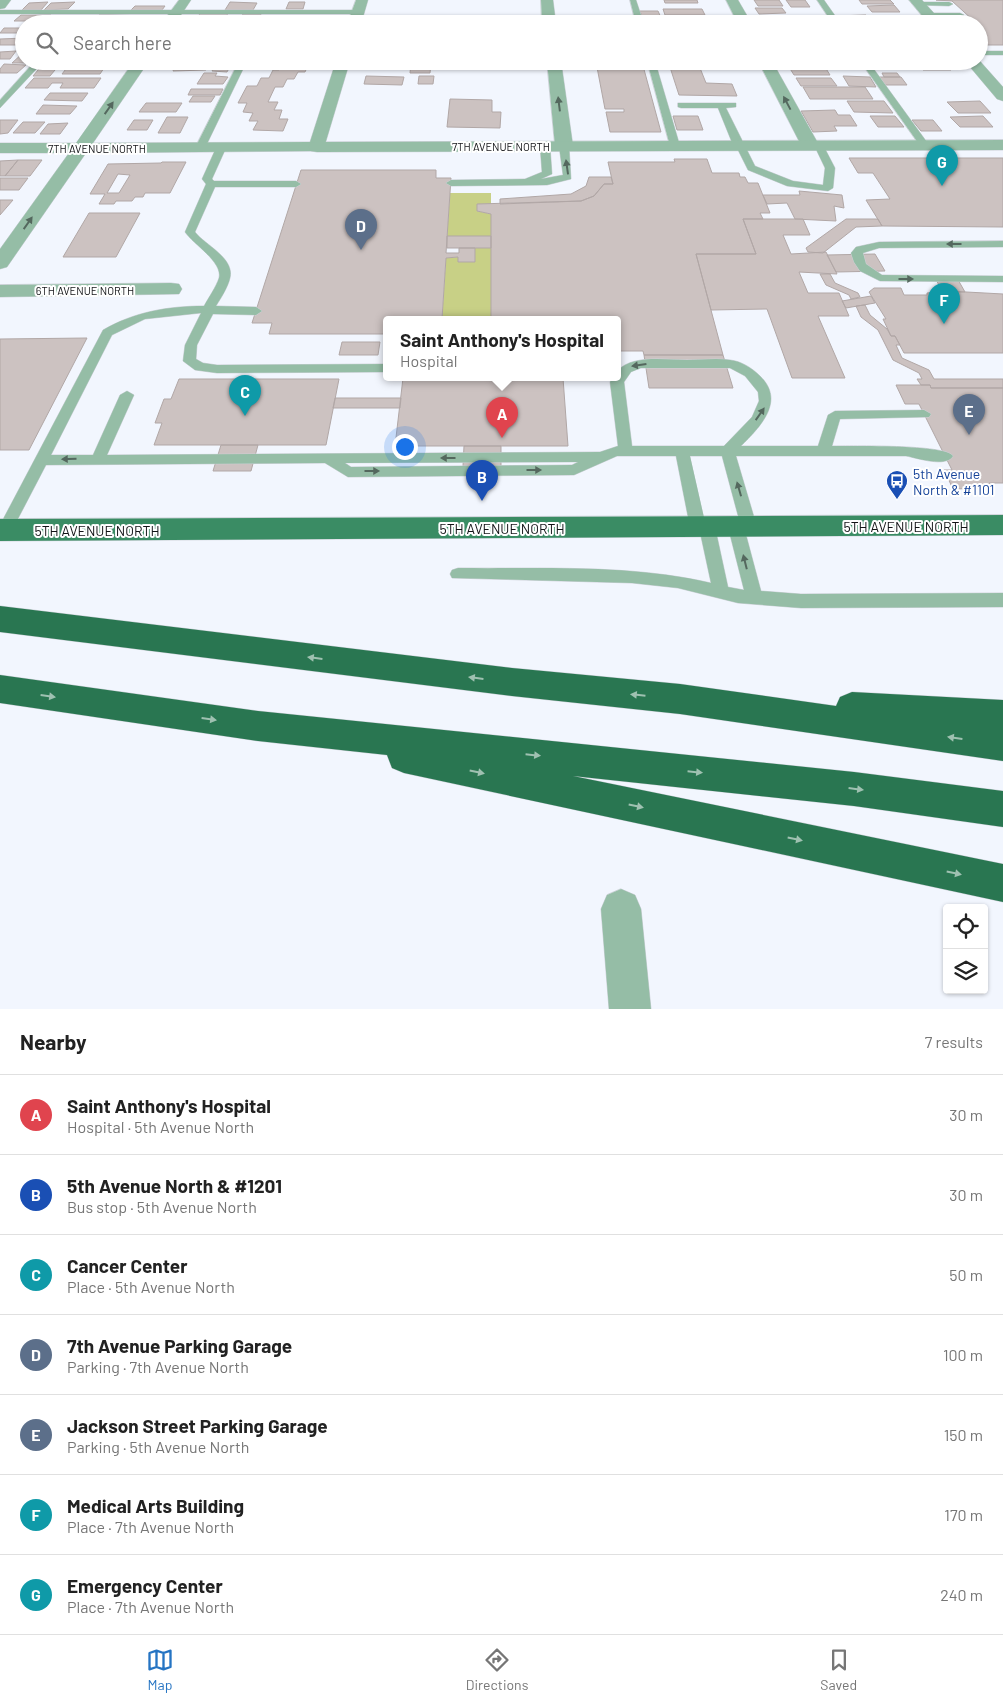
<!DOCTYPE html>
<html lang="en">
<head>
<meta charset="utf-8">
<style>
	:root { --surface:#fff; --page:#f6f6f6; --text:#222; --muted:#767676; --line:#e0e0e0; --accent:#2574c3 }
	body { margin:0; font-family:Barlow,sans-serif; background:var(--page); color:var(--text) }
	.controls { position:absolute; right:15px; bottom:15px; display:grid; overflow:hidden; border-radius:5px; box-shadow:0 1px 4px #0004 }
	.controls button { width:45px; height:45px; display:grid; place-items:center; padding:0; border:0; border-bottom:1px solid var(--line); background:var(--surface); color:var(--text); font:25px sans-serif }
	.you { position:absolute; left:404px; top:446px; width:18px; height:18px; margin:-12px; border:4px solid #fff; border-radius:50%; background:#1a73e8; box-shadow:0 0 0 8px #1a73e833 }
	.badge { display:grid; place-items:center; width:32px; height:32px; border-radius:50%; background:var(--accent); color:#fff; font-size:16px; font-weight:700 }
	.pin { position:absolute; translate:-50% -41px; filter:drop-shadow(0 1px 2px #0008) }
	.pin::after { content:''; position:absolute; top:26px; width:18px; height:15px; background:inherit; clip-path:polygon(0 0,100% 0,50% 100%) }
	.popup { position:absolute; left:383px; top:316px; width:238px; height:65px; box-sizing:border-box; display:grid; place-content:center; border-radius:5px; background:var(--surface); filter:drop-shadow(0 1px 4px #0005); font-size:16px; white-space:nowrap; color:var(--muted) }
	.popup b { font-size:19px; color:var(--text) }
	.popup::after { content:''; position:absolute; left:50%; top:100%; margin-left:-10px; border:10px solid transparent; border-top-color:var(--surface) }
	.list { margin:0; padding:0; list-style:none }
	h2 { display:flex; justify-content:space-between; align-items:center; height:65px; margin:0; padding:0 20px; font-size:21px }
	h2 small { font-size:16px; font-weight:400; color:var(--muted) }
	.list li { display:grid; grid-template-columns:32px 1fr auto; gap:15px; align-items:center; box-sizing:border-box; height:80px; padding:0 20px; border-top:1px solid var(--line) }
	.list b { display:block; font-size:19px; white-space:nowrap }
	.list p { margin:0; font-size:16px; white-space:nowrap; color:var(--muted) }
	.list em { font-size:16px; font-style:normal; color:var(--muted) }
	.icon { flex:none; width:28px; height:28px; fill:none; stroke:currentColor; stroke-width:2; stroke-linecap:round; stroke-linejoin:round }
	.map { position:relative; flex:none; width:1003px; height:1009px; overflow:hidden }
	.search { position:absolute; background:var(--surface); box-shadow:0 1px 4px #0004; left:15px; right:15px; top:15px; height:55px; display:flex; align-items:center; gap:12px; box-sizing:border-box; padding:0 18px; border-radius:28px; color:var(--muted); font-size:19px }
	.sheet { height:625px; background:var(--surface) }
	nav { display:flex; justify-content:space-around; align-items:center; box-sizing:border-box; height:70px; border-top:1px solid var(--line); background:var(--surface); font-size:14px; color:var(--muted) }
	nav a { display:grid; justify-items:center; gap:2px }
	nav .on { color:var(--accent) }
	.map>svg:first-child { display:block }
</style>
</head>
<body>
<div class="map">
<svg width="1003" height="1009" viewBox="0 0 1003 1009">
	<rect width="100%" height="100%" fill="#f2f6fe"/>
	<path fill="#c8d086" d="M450 193H491V204H477V211L491 214V236H447Z
		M475 248H491V319H442L446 258 458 257V262H475Z"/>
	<path fill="#ccc2c1" stroke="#b1a7a6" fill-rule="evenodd" d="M664 0H697L698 3H665Z
		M754 0H779L783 6H758Z
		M786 0H805L810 7H791Z
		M859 0H890L894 4H862Z
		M936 0H1003V45H979V37H982L979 34V24H969L967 22H975L952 1Z
		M48 2 41 10H22L29 3Z
		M75 2 68 9 44 10 51 3Z
		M230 2 257 3 253 10H225Z
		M289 2H305L303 9H286Z
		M894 5 900 12H872L867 6Z
		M135 6H165L162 10H131Z
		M755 8H782L786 13 759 14Z
		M663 9H702L705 15H665Z
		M640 11H658L663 22 644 23Z
		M200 13H228L226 17 198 18Z
		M243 14H261L258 20H239Z
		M21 15H51L45 21H14Z
		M99 15H109L150 16 143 24H80L86 18H96Z
		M866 15 870 21H838L834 16Z
		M762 16H790L796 24H767Z
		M197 19H228L226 24H193Z
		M801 19H818L821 24H804Z
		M4 28H24V33H0Z
		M24 38 19 45H0V39Z
		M16 51 10 59H0V52Z
		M24 52V61H30L29 63H12Z
		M177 61H209L206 70 173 71Z
		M218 61H233L227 72 212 71Z
		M668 61H724L727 68H700L706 83 732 84 737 96 679 95Z
		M787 61H825L827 64H789Z
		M835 61H857L860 65H838Z
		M872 61H894L900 69H877Z
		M596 62H642L661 132H610L606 112H624V109H605Z
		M945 62 951 70H923L916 63Z
		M283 63H309L305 72H298L294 79H287L283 87H275L268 102H278L274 110H282L279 119H288L283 131 253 130 258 121H249L253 113 243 112 247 103H238L247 86H257L261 78H269L273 70H279Z
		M411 63H431L430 73H410Z
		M4 64 26 65 17 73H0V69Z
		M43 64H60L50 76H33Z
		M69 65H106L100 74H62Z
		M789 67H825L830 75H794Z
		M204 73H217L215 76 228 77 223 84H197Z
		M882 73H897L900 77H884Z
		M366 76 404 77 402 85 364 84Z
		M419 76H434L433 84H418Z
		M843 76 870 77 876 87 849 86Z
		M878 77H901L907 85H883Z
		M34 78H101L94 88H60L63 83H52L48 88H25Z
		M796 78H831L837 86H801Z
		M803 87H865L873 99H810Z
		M191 89H223L220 95H188Z
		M50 93H88L82 101 44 100Z
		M193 96H215L211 102H189Z
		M450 99 492 100V112H501L500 128 447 127Z
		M847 101H884L893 113 854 112Z
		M980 101 991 113H958L947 102Z
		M146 103H182L176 112H139Z
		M43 105 77 106 70 114H36Z
		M835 110 838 115H850L857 126H834L837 131 813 132 801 111Z
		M673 116H698L703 130H677Z
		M870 116H895L904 127H878Z
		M983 116 993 127H960L950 117Z
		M167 117H188L180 133H158Z
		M0 120H18L8 133 0 134Z
		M134 120H153L147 130H127Z
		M912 120H933L942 131H921Z
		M23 122H45L35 133H13Z
		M68 123 60 134H40L48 124Z
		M849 158H1003V227L882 226 866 200 890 199 873 173H858Z
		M674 159H707L712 173H739L740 177H745L748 183H758L770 213H760L763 219H743L756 254H696L723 355H644L643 351H617V319H491V214L477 211V204L581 201 594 196 604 184H613L608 162H675Z
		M18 160 5 176H0V161Z
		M18 160H42L30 176H5Z
		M162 162H186L170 193H145L143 197H135L132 201H116L114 204H99L105 194H90L108 164 161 163ZM118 174 130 175 119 193H107Z
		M301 170H436V178H451L446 253H459V248H475V262H458V257L446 258 442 319H387V334H269L272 323H252Z
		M589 177H611L613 184H604L594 196 581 201 500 204V199L571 194 586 186Z
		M0 178H28L19 190H0Z
		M799 191 842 195 844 208 834 206 836 221 795 219 787 203 767 204 763 195H800Z
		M0 200H13L0 215Z
		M89 213H140L116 257H63Z
		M743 219H803L810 235H783L791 254 826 252 837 274 799 272 808 293H839L849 316H818L845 378H792L767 309 711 310 696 254H756Z
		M846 219H878L882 226 856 227 823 253 808 252 806 248Z
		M447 236H491V248H447Z
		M875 254 885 271 836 272 827 255Z
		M820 274H830L835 283 858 293 860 297 851 299 849 295 826 285Z
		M935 278H957L965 292H943Z
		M874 288H901L904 295H927V293L948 291 1003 294V353H904L895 336H891L883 319H886L869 292Z
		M871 296 875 303 846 308 842 301Z
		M865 305 870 315 887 329 891 336H895L900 345H896L902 358 929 370 934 379H1003V388H931L930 385H921L917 379H922L919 373 893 360 878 330 861 317 856 306Z
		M87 338 29 450H0V339Z
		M342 342H380L378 355H339Z
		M644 355H723L733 388H649Z
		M403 378H563L568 446H395Z
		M179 379H339L326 445H154L162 423H155L164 399H171Z
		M896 385H930L931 388H1003V483H989L991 488 953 489 944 470H952L919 404H905Z
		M335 398H401L400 408H333Z
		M221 445H258L251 471H213Z
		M464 446H501V466H463Z"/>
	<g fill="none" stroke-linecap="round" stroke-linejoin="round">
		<g stroke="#ced2d9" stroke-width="1">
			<path id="service" d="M630 0H636L644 24H636Z
				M817 0H824L841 24H833Z
				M918 2H949L953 4 949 6 916 5Z
				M0 10H358L362 12 358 14H0Z
				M929 13H960L964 15 960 17H926Z
				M979 51H1003V55H979Z
				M35 61H44L0 108V100Z
				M239 61H247L205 148 197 150 195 148Z
				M647 61H655L680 146 678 148 670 146Z
				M860 61H868L929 145 927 147H921Z
				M678 103H736V107L726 108 755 166 793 181 823 185 825 168 814 145 822 143 835 168 833 188 828 191 787 186 748 170 737 148 733 145 718 108H681L678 107Z
				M545 143 550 146 552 174 541 179 563 175 559 146 564 143 569 146 571 179 547 185 451 186 446 183 451 180 525 179 542 172 540 146Z
				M221 145 226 148 212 179 214 181H296L301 184 296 187H215L195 232C205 245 235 258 230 278 228 287 221 298 216 306L256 307 262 311 256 315 213 314 197 345 196 359 203 363 217 365 387 364V372L217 373 195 370 183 361 185 345 201 313 145 319 112 335 51 455H93L120 395 127 391 134 395 107 455 600 452 618 446 610 382 613 377H617V371C633 354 666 360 687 360 701 360 716 358 730 360 741 361 752 368 760 376 786 401 760 427 741 446H818L828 415 835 411 924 410 931 414 929 417 840 419 832 446C850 446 946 444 953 456 946 468 917 458 906 456H736L757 527 754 531H745L761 591 801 594 1003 593V607L801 608 738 603 678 588 632 583 452 578 450 574 452 570 458 568C542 569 629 564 711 583L700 532 693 531 690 527 676 456H617L574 475 348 477 325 463 46 465 10 534H0V525L103 330C134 312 168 306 204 306 209 297 216 287 219 278 223 262 193 244 185 232L206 184 202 179 216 148ZM641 368H730L745 376 758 392 759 401 752 417 724 446H632L624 382 631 372ZM690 456H722L740 523H731L728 527 744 590 728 587 715 527 712 523 705 522ZM578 462 572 465 351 467 345 463Z
				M1003 241V247L879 248 863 253 866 264 882 275 1003 276V282L880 281 860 271 854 262 851 253 856 247 879 242Z"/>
		</g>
		<g stroke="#ced2d9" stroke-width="1">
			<path id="minor" d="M0 0H11L5 8 0 9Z
				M179 0H191L175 24H161Z
				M356 0H368L361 24H347Z
				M541 0H553L556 24H542Z
				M726 0H738L752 24H738Z
				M909 0H922L944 24H929Z
				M979 60 1003 87V101L997 99 965 61Z
				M134 61H149L93 143 310 142 336 61H350L323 151 86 153 7 267 0 269V249L69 153H0V143H76Z
				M547 61H561L573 146 570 150H558L555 146Z
				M758 61H772L819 145 816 149H804L801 145Z
				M171 283 179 284 182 289 179 294 0 297V285Z
				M621 889 635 895 641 909 651 1009H609L601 909 607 895Z"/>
		</g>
		<g stroke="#ced2d9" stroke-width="1">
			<path id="tertiary" d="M1003 140V150L317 152 311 151 308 147 311 143 317 142Z"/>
		</g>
		<g stroke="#ced2d9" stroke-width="1">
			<path id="primary" d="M1003 515V535L0 541V519Z"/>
		</g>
		<g stroke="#ced2d9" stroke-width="1">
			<path id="motorway" d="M0 606 512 668 680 684 836 706 840 697 852 692 1003 700V761L680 714 512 696 0 632Z
				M0 675 258 711 854 772 1003 791V827L854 806 573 776 1003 864V902L404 773 392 768 387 755 258 741 0 703Z"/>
		</g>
		<use href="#service" fill="#95bda6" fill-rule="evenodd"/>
		<use href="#minor" fill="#95bda6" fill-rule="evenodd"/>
		<use href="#tertiary" fill="#95bda6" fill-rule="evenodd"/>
		<use href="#primary" fill="#3a8c64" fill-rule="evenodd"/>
		<use href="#motorway" fill="#297651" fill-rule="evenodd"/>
	</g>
	<defs><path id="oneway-solid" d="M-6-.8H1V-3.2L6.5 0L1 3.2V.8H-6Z" transform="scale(1.25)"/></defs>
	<g fill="#54685e">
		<use href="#oneway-solid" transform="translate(787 103) rotate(-118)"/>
		<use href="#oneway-solid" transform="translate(559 104) rotate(-97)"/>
		<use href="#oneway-solid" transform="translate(109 108) rotate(-55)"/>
		<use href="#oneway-solid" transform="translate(567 167) rotate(-98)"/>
		<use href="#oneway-solid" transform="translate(28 223) rotate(-55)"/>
		<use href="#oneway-solid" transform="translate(954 244) rotate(180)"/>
		<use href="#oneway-solid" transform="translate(906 279)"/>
		<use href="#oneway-solid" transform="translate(639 365) rotate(172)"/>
		<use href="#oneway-solid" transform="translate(760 414) rotate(-55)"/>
		<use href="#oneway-solid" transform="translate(448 458) rotate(180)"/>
		<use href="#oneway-solid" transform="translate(69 459) rotate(179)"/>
		<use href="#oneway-solid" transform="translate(534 470)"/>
		<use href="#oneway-solid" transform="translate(372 471)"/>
		<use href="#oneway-solid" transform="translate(739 489) rotate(-106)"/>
		<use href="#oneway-solid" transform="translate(745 562) rotate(-104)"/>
	</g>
	<g fill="#9fc1b1">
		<use href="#oneway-solid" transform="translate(315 658) rotate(-173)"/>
		<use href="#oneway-solid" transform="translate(476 678) rotate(-173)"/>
		<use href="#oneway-solid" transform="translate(638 695) rotate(-174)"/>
		<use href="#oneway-solid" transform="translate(48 696) rotate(8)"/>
		<use href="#oneway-solid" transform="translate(209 719) rotate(8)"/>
		<use href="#oneway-solid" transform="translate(955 738) rotate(-172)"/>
		<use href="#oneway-solid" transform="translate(533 755) rotate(6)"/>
		<use href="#oneway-solid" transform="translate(477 772) rotate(12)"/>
		<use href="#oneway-solid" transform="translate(695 772) rotate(6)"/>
		<use href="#oneway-solid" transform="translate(856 789) rotate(7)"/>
		<use href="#oneway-solid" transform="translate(636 806) rotate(12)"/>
		<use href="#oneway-solid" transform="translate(795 839) rotate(12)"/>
		<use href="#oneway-solid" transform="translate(954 873) rotate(12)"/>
	</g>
	<defs>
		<g id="bus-pin" transform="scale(1.125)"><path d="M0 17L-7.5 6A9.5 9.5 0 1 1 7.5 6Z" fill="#1a4fb4" stroke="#fff"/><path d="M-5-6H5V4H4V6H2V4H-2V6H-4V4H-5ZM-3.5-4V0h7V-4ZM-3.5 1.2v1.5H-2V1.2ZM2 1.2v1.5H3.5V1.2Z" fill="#fff"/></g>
	</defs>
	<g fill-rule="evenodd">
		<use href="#bus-pin" x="897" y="481"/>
	</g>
	<g text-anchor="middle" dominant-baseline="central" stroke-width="4" stroke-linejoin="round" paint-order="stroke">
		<g font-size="11" fill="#121316" stroke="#fff">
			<text x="501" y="146">7TH AVENUE NORTH</text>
			<text x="97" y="148">7TH AVENUE NORTH</text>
			<text x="85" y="290">6TH AVENUE NORTH</text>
		</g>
		<g font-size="14" fill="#164399" stroke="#fff" text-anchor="start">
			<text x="913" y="473">5th Avenue<tspan x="913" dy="16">North &amp; #1101</tspan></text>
		</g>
		<g font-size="14" fill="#121316" stroke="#fff">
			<text x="906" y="526">5TH AVENUE NORTH</text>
			<text x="502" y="528">5TH AVENUE NORTH</text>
			<text x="97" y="530">5TH AVENUE NORTH</text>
		</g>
	</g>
</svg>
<div class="controls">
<button><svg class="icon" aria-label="locate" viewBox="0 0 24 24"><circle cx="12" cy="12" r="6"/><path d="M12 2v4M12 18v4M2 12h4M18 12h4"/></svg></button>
<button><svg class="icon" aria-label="layers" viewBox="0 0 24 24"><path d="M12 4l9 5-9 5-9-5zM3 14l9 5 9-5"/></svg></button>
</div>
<div class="you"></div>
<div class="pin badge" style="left:502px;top:438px;background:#e0444e">A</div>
<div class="popup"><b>Saint Anthony's Hospital</b>Hospital</div>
<div class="pin badge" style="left:482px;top:501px;background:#1a4fb4">B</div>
<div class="pin badge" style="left:245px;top:416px;background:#0f9aa8">C</div>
<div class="pin badge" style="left:361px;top:250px;background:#5c6f8a">D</div>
<div class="pin badge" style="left:969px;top:435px;background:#5c6f8a">E</div>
<div class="pin badge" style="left:944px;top:324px;background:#0f9aa8">F</div>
<div class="pin badge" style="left:942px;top:186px;background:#0f9aa8">G</div>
<div class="search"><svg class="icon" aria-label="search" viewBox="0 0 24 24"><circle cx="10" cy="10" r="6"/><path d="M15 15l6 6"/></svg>Search here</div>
</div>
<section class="sheet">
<h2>Nearby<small>7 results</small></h2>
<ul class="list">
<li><span class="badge" style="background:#e0444e">A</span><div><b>Saint Anthony's Hospital</b><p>Hospital · 5th Avenue North</p></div><em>30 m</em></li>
<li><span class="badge" style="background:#1a4fb4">B</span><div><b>5th Avenue North &amp; #1201</b><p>Bus stop · 5th Avenue North</p></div><em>30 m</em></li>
<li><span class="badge" style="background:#0f9aa8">C</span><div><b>Cancer Center</b><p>Place · 5th Avenue North</p></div><em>50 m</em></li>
<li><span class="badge" style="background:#5c6f8a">D</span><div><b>7th Avenue Parking Garage</b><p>Parking · 7th Avenue North</p></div><em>100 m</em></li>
<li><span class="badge" style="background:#5c6f8a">E</span><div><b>Jackson Street Parking Garage</b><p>Parking · 5th Avenue North</p></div><em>150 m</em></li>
<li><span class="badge" style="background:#0f9aa8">F</span><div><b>Medical Arts Building</b><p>Place · 7th Avenue North</p></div><em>170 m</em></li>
<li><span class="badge" style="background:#0f9aa8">G</span><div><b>Emergency Center</b><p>Place · 7th Avenue North</p></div><em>240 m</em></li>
</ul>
</section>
<nav>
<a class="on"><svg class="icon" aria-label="map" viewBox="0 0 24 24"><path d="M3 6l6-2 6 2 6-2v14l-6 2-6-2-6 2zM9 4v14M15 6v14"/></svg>Map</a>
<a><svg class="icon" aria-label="directions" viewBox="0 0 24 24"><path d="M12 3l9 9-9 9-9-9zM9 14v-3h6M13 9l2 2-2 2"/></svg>Directions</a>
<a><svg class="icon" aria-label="saved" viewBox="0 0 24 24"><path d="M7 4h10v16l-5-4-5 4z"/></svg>Saved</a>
</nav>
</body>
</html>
